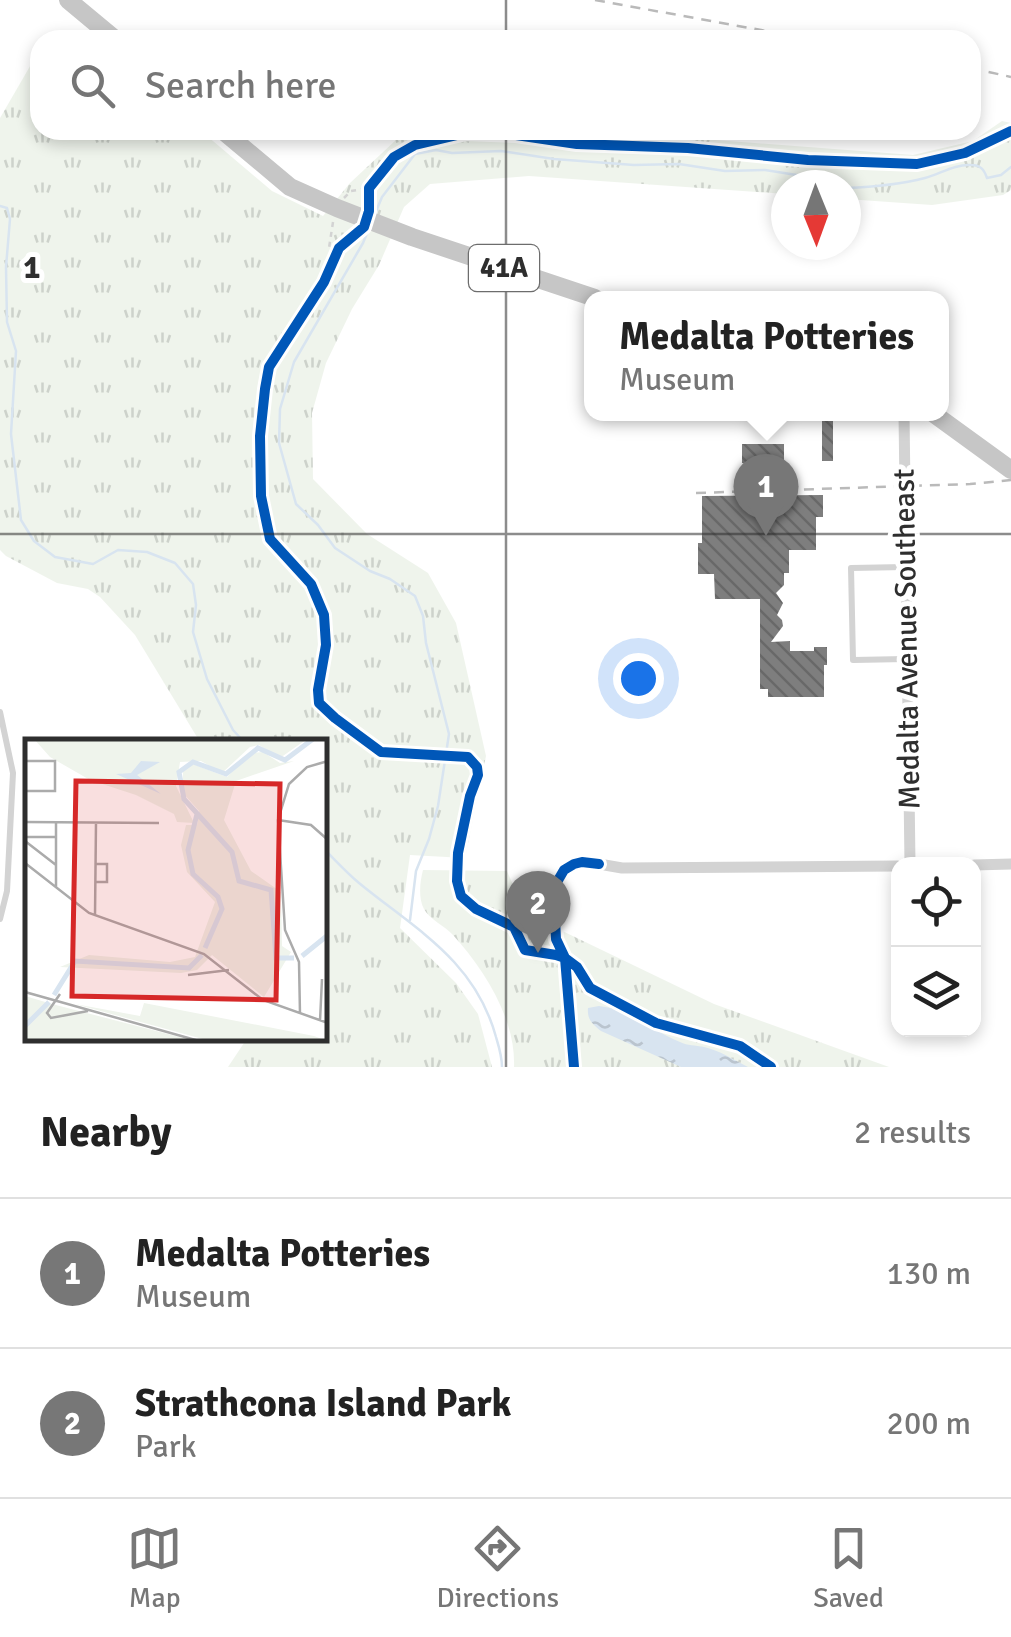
<!DOCTYPE html>
<html lang="en">
<head>
<meta charset="utf-8">
<style>
	:root { --surface:#fff; --page:#f2f2f2; --text:#222; --muted:#767676; --line:#e0e0e0; --accent:#777 }
	body { margin:0; font-family:Signika,sans-serif; background:var(--page); color:var(--text) }
	.controls { position:absolute; right:30px; bottom:30px; display:grid; overflow:hidden; border-radius:20px; box-shadow:0 5px 15px #0003 }
	.controls button { width:90px; height:90px; display:grid; place-items:center; padding:0; border:0; border-bottom:2px solid var(--line); background:var(--surface); color:var(--text); font:50px sans-serif }
	.compass { position:absolute; left:771px; top:170px; width:90px; height:90px; border-radius:50%; background:var(--surface); box-shadow:0 5px 15px #0003; rotate:179deg }
	.you { position:absolute; left:638px; top:678px; width:35px; height:35px; margin:-25px; border:8px solid #fff; border-radius:50%; background:#1a73e8; box-shadow:0 0 0 15px #1a73e833 }
	.badge { display:grid; place-items:center; width:65px; height:65px; border-radius:50%; background:var(--accent); color:#fff; font-size:32px; font-weight:700 }
	.pin { position:absolute; translate:-50% -82px; filter:drop-shadow(0 2px 5px #0008) }
	.pin::after { content:''; position:absolute; top:52px; width:35px; height:30px; background:inherit; clip-path:polygon(0 0,100% 0,50% 100%) }
	.popup { position:absolute; left:584px; top:291px; width:365px; height:130px; box-sizing:border-box; display:grid; place-content:center; border-radius:20px; background:var(--surface); filter:drop-shadow(0 2px 8px #0005); font-size:32px; white-space:nowrap; color:var(--muted) }
	.popup b { font-size:38px; color:var(--text) }
	.popup::after { content:''; position:absolute; left:50%; top:100%; margin-left:-20px; border:20px solid transparent; border-top-color:var(--surface) }
	.list { margin:0; padding:0; list-style:none }
	h2 { display:flex; justify-content:space-between; align-items:center; height:130px; margin:0; padding:0 40px; font-size:42px }
	h2 small { font-size:32px; font-weight:400; color:var(--muted) }
	.list li { display:grid; grid-template-columns:65px 1fr auto; gap:30px; align-items:center; box-sizing:border-box; height:150px; padding:0 40px; border-top:2px solid var(--line) }
	.list b { display:block; font-size:38px; white-space:nowrap }
	.list p { margin:0; font-size:32px; white-space:nowrap; color:var(--muted) }
	.list em { font-size:32px; font-style:normal; color:var(--muted) }
	.icon { flex:none; width:55px; height:55px; fill:none; stroke:currentColor; stroke-width:2; stroke-linecap:round; stroke-linejoin:round }
	.map { position:relative; flex:none; width:1011px; height:1067px; overflow:hidden }
	.search { position:absolute; background:var(--surface); box-shadow:0 5px 15px #0003; left:30px; right:30px; top:30px; height:110px; display:flex; align-items:center; gap:25px; box-sizing:border-box; padding:0 35px; border-radius:30px; color:var(--muted); font-size:38px }
	.sheet { height:430px; background:var(--surface) }
	nav { display:flex; justify-content:space-around; align-items:center; box-sizing:border-box; height:140px; border-top:2px solid var(--line); background:var(--surface); font-size:28px; color:var(--muted) }
	nav a { display:grid; justify-items:center; gap:5px }
	nav .on { color:var(--accent) }
	.map>svg:first-child { display:block }
</style>
</head>
<body>
<div class="map">
<svg width="1011" height="1067" viewBox="0 0 1011 1067">
	<defs>
		<pattern id="grass-tufts" width="24" height="20" patternUnits="userSpaceOnUse" patternTransform="scale(2.5)"><rect width="24" height="20" fill="#eff4ec"/><path d="M3 7l-1-3M5 7V3M7 7l1-3M15 17l-1-3M17 17v-4M19 17l1-3" fill="none" stroke="#cdd2cb"/></pattern>
		<pattern id="water-ripples" width="26" height="14" patternUnits="userSpaceOnUse" patternTransform="scale(2.5)"><rect width="26" height="14" fill="#d8e4f0"/><path d="M2 4q2-2 4 0t4 0M15 11q2-2 4 0t4 0" fill="none" stroke="#bac4ce"/></pattern>
		<pattern id="building-back-hatch" width="6" height="6" patternUnits="userSpaceOnUse" patternTransform="scale(2.5)"><rect width="6" height="6" fill="#7e7e7e"/><path d="M-1 5l2 2M0 0l6 6M5-1l2 2" fill="none" stroke="#686868"/></pattern>
	</defs>
	<rect width="100%" height="100%" fill="#fff"/>
	<path fill="url(#grass-tufts)" d="M40 49V130H200L272 191 323 216 350 183 397 139 437 130H585L913 155 973 141 1002 121 1011 123V190L1003 195 932 205 846 199V185H786V194L529 176 430 184 404 207 379 265 352 309 326 363 312 413 313 479 367 534 428 573 456 623 486 756 465 858 410 855 400 928 456 983 478 1014 492 1067H228L246 1040H325V742H200L135 635 100 597 88 589 57 583 6 556 0 550V118Z
		M423 870 507 871 525 913 714 1004 889 1067H514C516 1019 484 969 453 935 445 926 429 919 424 909 418 898 420 881 423 870Z"/>
	<path fill="url(#water-ripples)" d="M599 1006C628 1009 653 1031 680 1042 688 1046 695 1045 704 1047 719 1050 734 1060 748 1067H681L601 1031C592 1024 587 1019 588 1008Z"/>
	<g fill="none" stroke-linecap="round" stroke-linejoin="round">
		<path stroke="#d8e4f0" stroke-width="2.5" d="M846 188C873 187 898 185 925 178 940 174 955 164 971 165 980 165 984 169 987 178L1001 175 1011 167
			M0 206 7 208 10 219 6 267 7 322 16 351 11 434 21 520 34 541 55 557 93 564 118 550 147 552 175 563 193 584 196 605 193 632 207 679 233 730 244 742
			M375 214 382 197 415 154 436 150 452 153 501 151 554 159 634 165 679 164 725 171 765 170 803 176 832 185
			M370 226 363 243 294 362 280 409 279 443 296 504 318 525 335 548 370 571 390 579 415 596 423 616 426 643 449 734 438 806 429 839 416 871 410 920
			M325 850C336 861 347 873 359 883 415 929 475 960 496 1037 499 1047 502 1056 502 1067"/>
	</g>
	<path fill="url(#building-back-hatch)" d="M822 414H833V461H822Z
		M742 444H784V462L742 463Z
		M823 495V517H816V550H789V573H784V585L776 593 783 603 777 615 782 620 783 626 771 642 790 641V651H814V647H827V665H824V697H768V689H760V599H715L714 574H698V543H702V496Z"/>
	<g fill="none" stroke-linecap="round" stroke-linejoin="round">
		<path stroke="#d3d3d3" stroke-width="2.5" stroke-dasharray="5 5" stroke-linecap="butt" d="M344 198 351 191 369 188
			M333 222 329 248 334 260"/>
		<path stroke="#d3d3d3" stroke-width="6" d="M334 130 354 133 370 130
			M237 141 251 130
			M905 567 851 568 853 660 906 659
			M0 712 13 773 7 891 0 919"/>
		<path stroke="#d3d3d3" stroke-width="11" d="M904 414 910 864
			M599 864 622 868 898 866
			M974 865 1011 864"/>
		<path stroke="#c6c6c6" stroke-width="18" d="M68 0 116 40
			M222 130 290 187 337 208 412 237 595 298
			M934 414 1011 470"/>
		<path stroke="#bababa" stroke-width="2.5" stroke-dasharray="10 8" stroke-linecap="butt" d="M595 0 816 40
			M802 32 846 40
			M971 68 1011 77
			M696 493 970 484 1011 480"/>
		<g stroke="#fff" stroke-width="16">
			<path id="cycleway" d="M599 864 582 862 574 864 564 870 557 882 554 899 556 939 565 958 577 967 590 988 656 1023 740 1046 771 1067
				M574 1067 565 958 556 955 525 950 514 927 476 909 461 896 457 881 458 853 470 796 478 775 477 767 468 757 381 752 335 718 319 703 318 690 326 645 324 615 311 584 270 539 261 496 260 436 265 389 269 367 324 282 339 248 364 227 369 211V188L394 157 415 145 466 133 516 135 577 144 688 148 808 160 917 164 965 153 1011 131"/>
		</g>
		<use href="#cycleway" stroke="#0057b8" stroke-width="10"/>
	</g>
	<path fill="none" stroke="#2e2e2e" stroke-width="2.5" stroke-opacity="0.55" d="M506 0V40M506 130V1067M0 534H1011"/>
	<g text-anchor="middle" dominant-baseline="central" stroke-width="10" stroke-linejoin="round" paint-order="stroke">
		<rect fill="#fff" stroke="#6d6d6d" stroke-width="2.5" x="469" y="245" width="70" height="46" rx="8"/>
		<g font-size="28" font-weight="bold" fill="#2e2e2e">
			<text x="504" y="268">41A</text>
		</g>
		<g font-size="30" fill="#2e2e2e" stroke="#fff">
			<text transform="translate(907 639) rotate(-91)">Medalta Avenue Southeast</text>
		</g>
	</g>
	<g transform="translate(25 739)">
		<rect width="302" height="302" fill="#fff"/>
		<path d="M9 0H282L255 19 234 6 225 8 197 34 176 22 155 23 151 47 169 84 152 83 149 75 111 56 65 41 25 18ZM238 13 255 24 269 22 211 42 199 81 226 132 256 153 257 207 266 213 239 258 187 216 172 231 156 234 35 228 64 216 145 223 170 218 190 163 162 133 156 106 161 86H172L174 72 158 54V28L165 24 202 38 225 14ZM0 257 27 265 170 302H0ZM119 264 289 297 302 302H185L50 265 115 277Z" fill="#eff4ec"/>
		<path d="M116 22 135 23 112 36 136 55 91 35 106 34Z" fill="#d8e4f0"/>
		<path fill="none" stroke="#d8e4f0" stroke-width="5" d="M172 75 163 111 168 135 193 158 197 170 180 209M277 217 303 196M269 219H251L246 151 214 142 207 113 159 60 154 33 168 23 201 35 233 9 260 21 288 0M29 256 50 222 164 229 177 216M0 287 24 263"/>
		<path fill="none" stroke="#ababab" stroke-width="2.5" d="M0 22H30V52H0M253 81 286 86 303 101M0 83 134 84M0 98H31M0 102 31 126M0 124 64 174 179 215 238 261 303 284M71 125H82V143H71M31 148V83M70 176 71 83M163 236 204 231M0 253 174 302M35 255 22 274 26 279 63 272M275 275 274 223 260 191 253 81 264 45 282 28 303 22M295 282 297 240"/>
		<path fill="#d62828" fill-opacity="0.15" stroke="#d62828" stroke-width="5" d="M51 42 255 45 251 261 47 257Z"/>
		<rect width="302" height="302" fill="none" stroke="#2e2e2e" stroke-width="5"/>
	</g>
	<g font-size="32" text-anchor="middle" font-weight="bold" fill="#2e2e2e" stroke="#fff" stroke-width="10" stroke-linejoin="round" paint-order="stroke">
		<text x="32" y="278">1</text>
	</g>
</svg>
<div class="controls">
<button><svg class="icon" aria-label="locate" viewBox="0 0 24 24"><circle cx="12" cy="12" r="6"/><path d="M12 2v4M12 18v4M2 12h4M18 12h4"/></svg></button>
<button><svg class="icon" aria-label="layers" viewBox="0 0 24 24"><path d="M12 4l9 5-9 5-9-5zM3 14l9 5 9-5"/></svg></button>
</div>
<svg class="compass" viewBox="-18 -18 36 36"><path d="M0-13l5 13h-10z" fill="#e53935"/><path d="M0 13l5-13h-10z" fill="#767676"/></svg>
<div class="you"></div>
<div class="pin badge" style="left:766px;top:536px">1</div>
<div class="popup"><b>Medalta Potteries</b>Museum</div>
<div class="pin badge" style="left:538px;top:953px">2</div>
<div class="search"><svg class="icon" aria-label="search" viewBox="0 0 24 24"><circle cx="10" cy="10" r="6"/><path d="M15 15l6 6"/></svg>Search here</div>
</div>
<section class="sheet">
<h2>Nearby<small>2 results</small></h2>
<ul class="list">
<li><span class="badge">1</span><div><b>Medalta Potteries</b><p>Museum</p></div><em>130 m</em></li>
<li><span class="badge">2</span><div><b>Strathcona Island Park</b><p>Park</p></div><em>200 m</em></li>
</ul>
</section>
<nav>
<a class="on"><svg class="icon" aria-label="map" viewBox="0 0 24 24"><path d="M3 6l6-2 6 2 6-2v14l-6 2-6-2-6 2zM9 4v14M15 6v14"/></svg>Map</a>
<a><svg class="icon" aria-label="directions" viewBox="0 0 24 24"><path d="M12 3l9 9-9 9-9-9zM9 14v-3h6M13 9l2 2-2 2"/></svg>Directions</a>
<a><svg class="icon" aria-label="saved" viewBox="0 0 24 24"><path d="M7 4h10v16l-5-4-5 4z"/></svg>Saved</a>
</nav>
</body>
</html>
